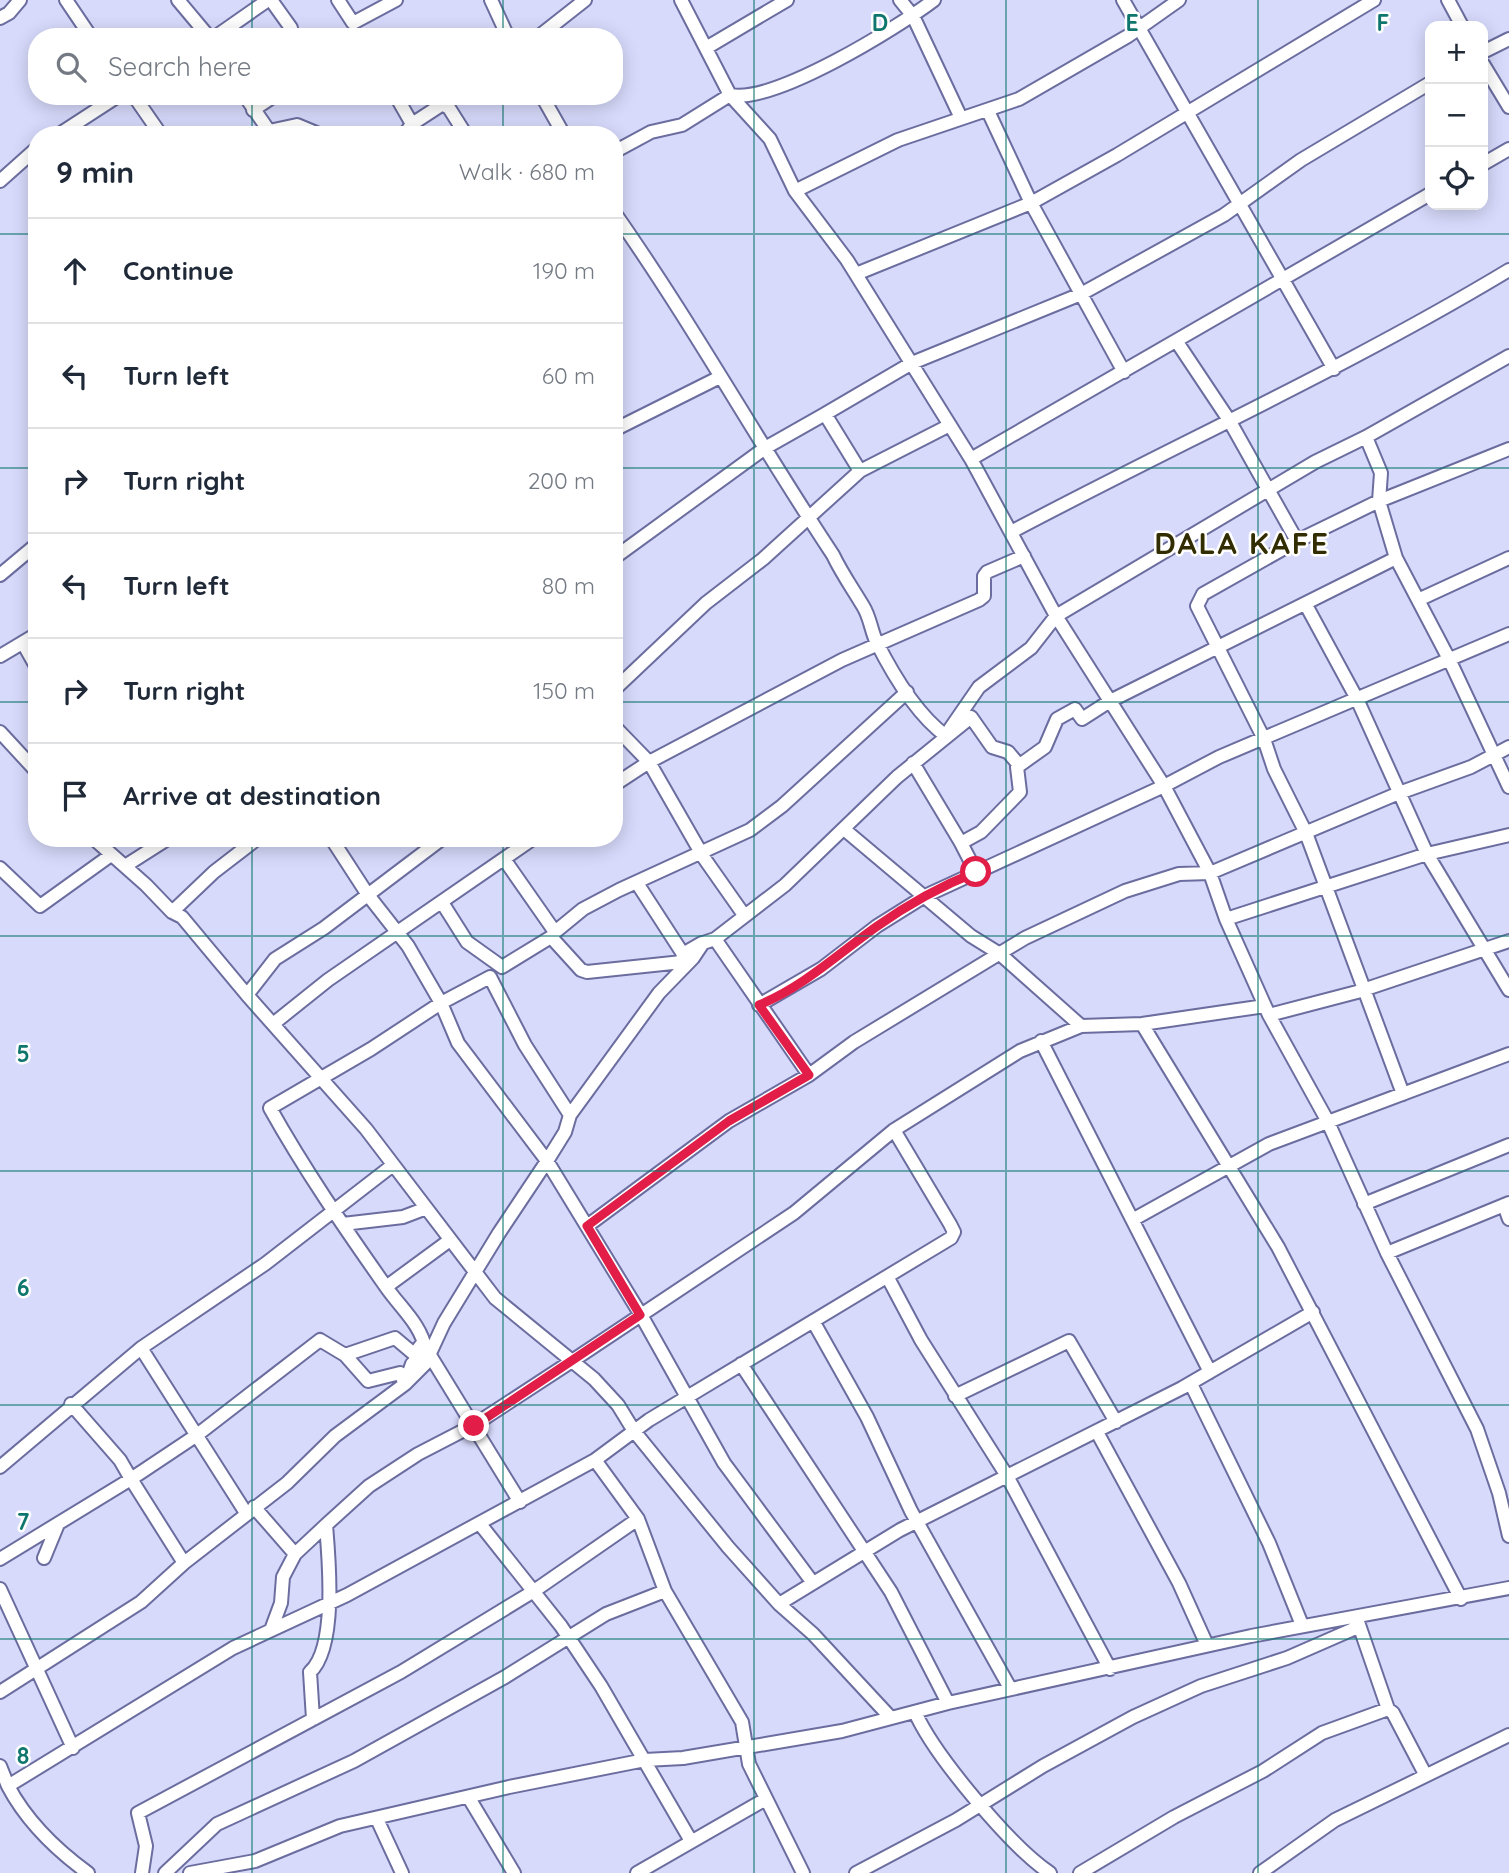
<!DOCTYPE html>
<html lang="en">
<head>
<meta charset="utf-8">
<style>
	:root { --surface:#fff; --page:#f2f2f3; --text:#1f2937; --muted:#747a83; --line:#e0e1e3 }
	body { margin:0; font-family:Quicksand,sans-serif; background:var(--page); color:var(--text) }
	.controls { position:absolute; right:21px; top:21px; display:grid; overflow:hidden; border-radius:14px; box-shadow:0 4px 18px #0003 }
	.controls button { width:63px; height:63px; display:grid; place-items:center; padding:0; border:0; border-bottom:2px solid var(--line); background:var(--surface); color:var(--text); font:35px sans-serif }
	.stop { position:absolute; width:21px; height:21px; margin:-16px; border:5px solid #e11d48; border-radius:50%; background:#fff }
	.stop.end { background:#e11d48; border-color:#fff; box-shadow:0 2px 7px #0008 }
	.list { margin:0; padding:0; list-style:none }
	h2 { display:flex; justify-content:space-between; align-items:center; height:91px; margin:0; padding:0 28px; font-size:30px }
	h2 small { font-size:23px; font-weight:400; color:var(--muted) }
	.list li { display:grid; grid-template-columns:46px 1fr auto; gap:21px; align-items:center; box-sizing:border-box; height:105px; padding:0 28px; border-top:2px solid var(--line) }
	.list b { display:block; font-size:26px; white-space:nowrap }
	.list em { font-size:23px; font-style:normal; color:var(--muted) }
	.icon { flex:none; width:38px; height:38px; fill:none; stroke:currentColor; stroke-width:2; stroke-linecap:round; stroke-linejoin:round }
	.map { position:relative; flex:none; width:1509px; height:1873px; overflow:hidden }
	.search { position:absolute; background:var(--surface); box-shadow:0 4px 18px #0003; left:28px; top:28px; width:595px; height:77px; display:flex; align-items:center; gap:18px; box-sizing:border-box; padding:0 24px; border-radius:28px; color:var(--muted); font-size:26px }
	.panel { position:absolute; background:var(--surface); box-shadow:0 4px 18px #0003; left:28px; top:126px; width:595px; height:721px; border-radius:28px }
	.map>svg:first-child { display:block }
</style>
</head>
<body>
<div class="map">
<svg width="1509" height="1873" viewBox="0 0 1509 1873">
	<rect width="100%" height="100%" fill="#d7dafb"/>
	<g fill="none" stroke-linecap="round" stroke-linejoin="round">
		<g stroke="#6b6d9f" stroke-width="16">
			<path id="minor" d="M66 0 91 37
				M178 0 209 37
				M271 0 291 28
				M338 0 353 23 396 0
				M491 0 508 37
				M681 0 730 95 770 139 795 191 847 260 971 459 1056 616 1164 786 1210 873 1226 919 1269 1015 1327 1120 1387 1253 1477 1429 1499 1493 1509 1536
				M900 0 913 16 961 118
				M1123 0 1334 369
				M1448 0 1462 26
				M0 18 9 13 20 0
				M215 37 268 0
				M538 37 585 0
				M706 48 787 0
				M1483 52 1509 39
				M1483 64 1509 107
				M134 96 161 135
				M245 96 269 131 297 125 321 135
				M396 96 412 124
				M429 96 449 108 466 135
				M542 96 564 135
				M253 110 274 96
				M988 111 1031 203 1124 372
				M58 135 118 96
				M404 135 412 124 455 96
				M614 152 651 132 682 125 730 95C774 104 897 28 934 0
				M1483 164 1509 149
				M0 181 37 148
				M795 191 898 140 1019 99 1128 36 1179 0
				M614 212C692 323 758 442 833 555 842 574 853 589 863 606 870 617 871 630 876 641 893 675 916 714 946 736
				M856 274 1031 203 1117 155 1374 0
				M1177 342 1229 420 1297 541
				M825 414 912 363 1081 294 1224 215 1301 160 1430 83
				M614 430 720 377
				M1366 437 1381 473 1379 501 1396 558 1449 659 1509 787
				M971 459 1430 194
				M1011 532C1177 444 1348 367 1509 270
				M614 558 765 448 825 414 860 471
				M0 575 37 544
				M1418 600 1509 558
				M1306 605 1357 699 1427 854 1509 990
				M23 643 37 668
				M0 656 37 634
				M614 690 706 603 763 559 860 471 950 425
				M614 726 649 762 704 858 744 915
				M950 729 979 687 1031 648 1056 616 1315 462 1366 437 1509 356
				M0 732 37 772
				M913 763 961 843
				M614 785 649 762 842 660 979 600 984 596V576L987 572 1024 556
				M845 830 971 936 1000 954 1081 1026
				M93 838 146 885 172 912 182 917 247 995 366 1129 495 1298 594 1379 618 1405 634 1431 728 1547 779 1604 813 1634 891 1718
				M331 838 368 895 408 946 441 1003 458 1043 547 1161 641 1315 724 1463 813 1583
				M504 859 555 932 583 909 619 890 750 830 782 806 907 692
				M125 866 169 838
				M0 868 40 906 111 855
				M976 872 961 843 981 832 1020 792 1017 767 1045 747 1057 719 1075 709 1082 719 1110 701 1396 558
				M637 883 683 954
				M443 904 467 942 502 967 551 937 581 970 587 972 682 962 683 954 702 943
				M172 912 214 872 258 838
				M1226 919 1427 854 1509 835
				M715 939 809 1075
				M247 995 275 959 324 928 443 838
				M759 1005 821 969 877 926 925 896 1164 786 1219 757 1509 634
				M1269 1015 1357 992 1509 941
				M273 1024 328 980 534 838
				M1142 1024 1278 1247 1461 1599
				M1041 1041 1210 1372
				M1403 1094 1306 833 1274 769 1264 739 1197 606 1203 594 1297 541 1379 501 1509 449
				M1364 1204 1509 1145
				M1504 1205 1509 1219
				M1134 1219 1269 1144 1509 1054
				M343 1224 403 1217 424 1209
				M587 1226 729 1121 809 1075 854 1042 1025 938 1125 891 1179 874 1210 873 1399 793 1471 767 1509 747
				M1387 1253 1509 1203
				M888 1278 921 1340 1007 1476 1110 1669
				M386 1287 450 1240
				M813 1321 867 1417 911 1511 1010 1688
				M141 1348 246 1513
				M345 1355 395 1338 414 1354 422 1344
				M431 1357 520 1502
				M741 1364 891 1592 948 1703
				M406 1381 412 1364 426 1351C421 1323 399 1307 384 1284 344 1227 304 1169 270 1108L371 1049 441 1003 490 977 525 1045 570 1115
				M1191 1384 1269 1543 1302 1625
				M955 1396 1069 1341 1116 1422
				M71 1404 120 1460 131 1479 197 1435 320 1340 345 1355 368 1381 400 1373 405 1384
				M1097 1432 1179 1583 1207 1645
				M595 1460 638 1519 665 1591 742 1722 749 1764 803 1873
				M0 1467 141 1348 265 1264 393 1165
				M254 1507 295 1554
				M480 1524 561 1626 601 1686 691 1841
				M44 1558 58 1524
				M0 1559 131 1479 184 1563
				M0 1589 73 1748
				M779 1604 900 1530 1182 1388 1313 1312
				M1357 1619 1388 1709 1393 1713 1425 1774
				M271 1630 281 1603 283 1577 295 1554 326 1525
				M0 1692 141 1602 184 1563 287 1483 335 1436 405 1384 425 1364 444 1323 499 1233 547 1161 565 1132 570 1115 659 993 693 958 703 943 715 939 785 885 897 777 971 717 992 747 1008 752 1019 765
				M915 1712C934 1755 1011 1847 1050 1873
				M313 1719 310 1672C337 1648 329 1560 326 1525L369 1486 418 1454 474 1425 572 1361 794 1213 894 1130 1020 1051 1081 1026 1142 1024 1265 1006
				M0 1766 8 1786 233 1648 347 1595 595 1460 649 1420 951 1238 954 1232 950 1224 894 1130
				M8 1786C27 1822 55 1849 88 1873
				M469 1798 514 1873
				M377 1819 402 1873
				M142 1873 146 1846 138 1813 401 1672 534 1591 638 1519
				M165 1873 217 1824 354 1761 505 1677 606 1614 665 1591
				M190 1873 255 1861 340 1826 509 1787 645 1760 683 1758 842 1731 948 1703 1251 1636 1509 1588
				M637 1873 764 1800
				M856 1873 956 1820 1043 1766 1133 1717 1201 1686 1287 1658 1358 1627
				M1080 1873 1174 1817 1263 1771 1322 1733 1388 1709
				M1260 1873 1335 1820 1509 1735"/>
		</g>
		<use href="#minor" stroke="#fff" stroke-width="12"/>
	</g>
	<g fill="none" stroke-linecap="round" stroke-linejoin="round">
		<path stroke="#e11d48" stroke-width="9" d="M474 1426 640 1315 587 1226 729 1121 809 1075 759 1005C803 987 838 954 876 927 907 905 941 886 976 872"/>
	</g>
	<path fill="none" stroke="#0f766e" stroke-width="2" stroke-opacity="0.55" d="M252 0V37M503 0V37M754 0V1873M1006 0V1873M1258 0V1873M252 96V135M503 96V135M0 234H37M614 234H1509M0 468H37M614 468H1509M0 702H37M614 702H1509M252 838V1873M503 838V1873M0 936H1509M0 1171H1509M0 1405H1509M0 1639H1509"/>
	<g text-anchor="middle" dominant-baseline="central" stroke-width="5" stroke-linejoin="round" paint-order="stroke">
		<g font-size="30" font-weight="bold" letter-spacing="2" fill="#322d01" stroke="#fefefe">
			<text x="1242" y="543">DALA KAFE</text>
		</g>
	</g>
	<g font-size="23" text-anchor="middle" font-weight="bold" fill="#0f766e" stroke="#fefefe" stroke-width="5" stroke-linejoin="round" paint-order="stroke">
		<text x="880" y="31">D</text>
		<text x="1132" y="31">E</text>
		<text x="1383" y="31">F</text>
		<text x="23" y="1062">5</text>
		<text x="23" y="1296">6</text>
		<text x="23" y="1530">7</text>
		<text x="23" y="1764">8</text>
	</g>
</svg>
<div class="controls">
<button>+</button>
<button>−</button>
<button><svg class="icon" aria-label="locate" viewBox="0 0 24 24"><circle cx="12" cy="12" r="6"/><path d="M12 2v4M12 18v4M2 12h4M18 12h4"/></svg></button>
</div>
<div class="stop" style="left:976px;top:872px"></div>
<div class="stop end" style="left:474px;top:1426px"></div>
<div class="search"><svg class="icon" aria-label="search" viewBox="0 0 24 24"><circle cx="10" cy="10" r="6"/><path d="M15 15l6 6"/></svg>Search here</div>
<section class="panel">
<h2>9 min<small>Walk · 680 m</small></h2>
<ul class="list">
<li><svg class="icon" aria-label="ahead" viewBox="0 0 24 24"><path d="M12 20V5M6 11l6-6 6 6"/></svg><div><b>Continue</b></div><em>190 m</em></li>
<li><svg class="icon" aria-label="left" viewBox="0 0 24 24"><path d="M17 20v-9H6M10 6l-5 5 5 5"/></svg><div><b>Turn left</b></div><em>60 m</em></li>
<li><svg class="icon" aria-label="right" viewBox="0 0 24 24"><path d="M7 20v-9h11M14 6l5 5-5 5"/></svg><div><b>Turn right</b></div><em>200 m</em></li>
<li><svg class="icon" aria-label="left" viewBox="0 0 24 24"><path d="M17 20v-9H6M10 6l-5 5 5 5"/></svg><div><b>Turn left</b></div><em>80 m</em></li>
<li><svg class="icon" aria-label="right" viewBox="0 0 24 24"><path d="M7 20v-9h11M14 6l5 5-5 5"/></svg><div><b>Turn right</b></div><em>150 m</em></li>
<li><svg class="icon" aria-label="arrive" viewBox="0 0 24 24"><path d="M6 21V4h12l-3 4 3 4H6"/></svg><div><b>Arrive at destination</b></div></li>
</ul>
</section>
</div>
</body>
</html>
